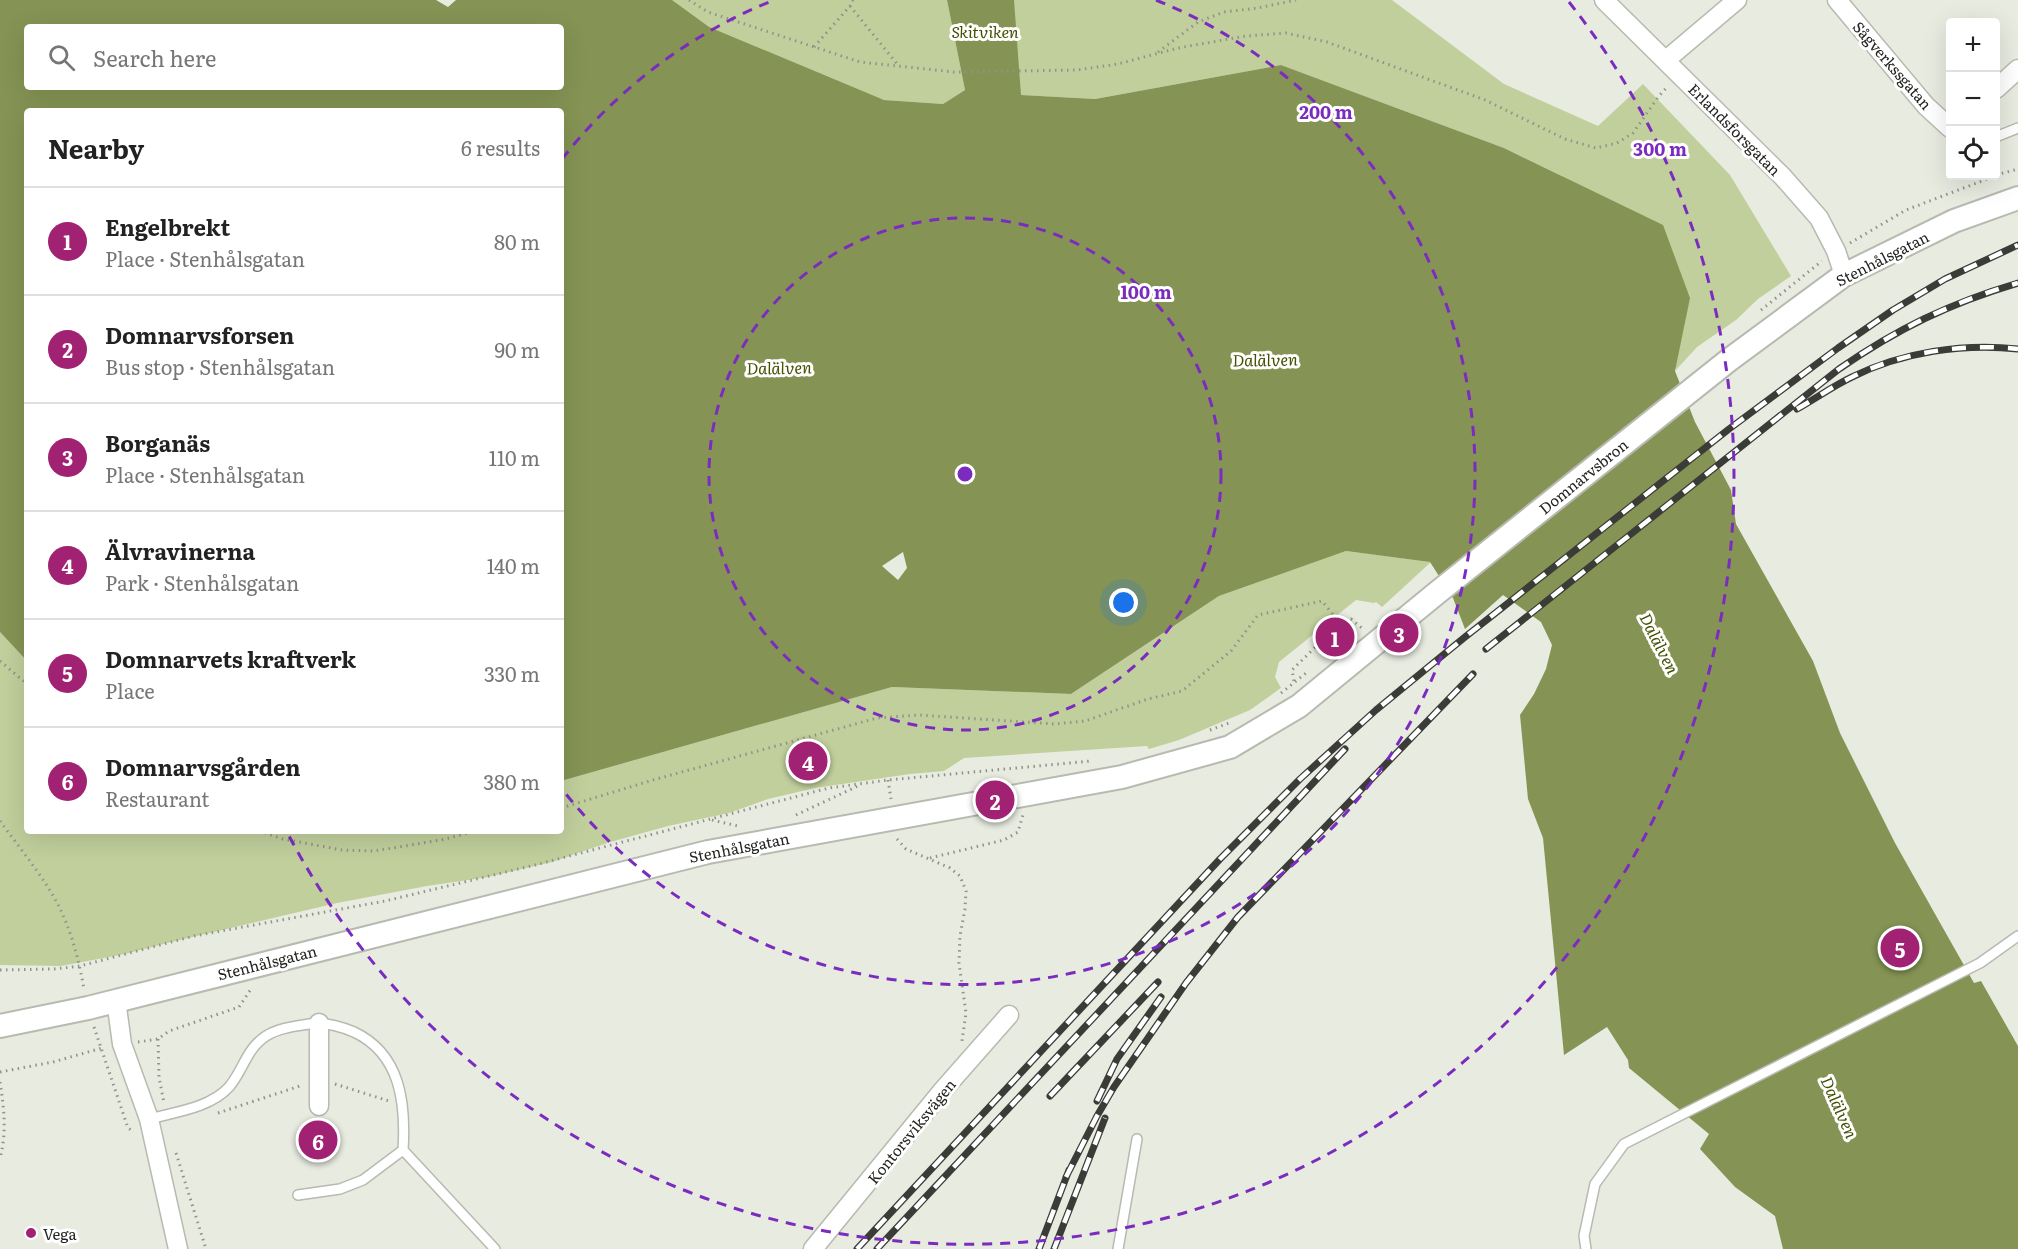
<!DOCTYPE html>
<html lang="en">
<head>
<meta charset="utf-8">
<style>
	:root { --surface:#fff; --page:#f2f2f2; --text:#222; --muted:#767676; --line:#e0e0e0; --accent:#a12173 }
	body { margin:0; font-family:Literata,serif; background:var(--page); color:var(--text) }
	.controls { position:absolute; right:18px; top:18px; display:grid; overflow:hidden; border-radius:6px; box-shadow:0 6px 24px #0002 }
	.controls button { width:54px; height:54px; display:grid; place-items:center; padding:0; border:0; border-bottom:2px solid var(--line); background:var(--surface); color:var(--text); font:30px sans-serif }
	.you { position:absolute; left:1124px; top:603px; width:21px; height:21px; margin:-15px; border:4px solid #fff; border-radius:50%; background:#1a73e8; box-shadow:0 0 0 9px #1a73e833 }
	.badge { display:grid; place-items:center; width:39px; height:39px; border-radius:50%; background:var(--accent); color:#fff; font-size:20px; font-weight:700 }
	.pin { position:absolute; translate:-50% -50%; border:3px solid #fff; box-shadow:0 2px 6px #0006 }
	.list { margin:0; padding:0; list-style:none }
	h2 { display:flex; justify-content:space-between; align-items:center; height:78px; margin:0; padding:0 24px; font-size:26px }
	h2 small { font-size:20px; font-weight:400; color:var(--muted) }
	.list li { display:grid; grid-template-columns:39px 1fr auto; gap:18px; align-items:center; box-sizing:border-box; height:108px; padding:0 24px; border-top:2px solid var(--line) }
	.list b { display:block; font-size:22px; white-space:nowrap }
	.list p { margin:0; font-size:20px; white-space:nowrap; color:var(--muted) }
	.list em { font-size:20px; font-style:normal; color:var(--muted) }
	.icon { flex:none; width:33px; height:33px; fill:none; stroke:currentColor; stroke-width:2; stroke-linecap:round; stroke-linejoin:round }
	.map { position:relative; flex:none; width:2018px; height:1249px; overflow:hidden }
	.search { position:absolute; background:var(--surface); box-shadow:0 6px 24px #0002; left:24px; top:24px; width:540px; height:66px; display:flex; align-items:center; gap:15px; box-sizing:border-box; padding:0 21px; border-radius:6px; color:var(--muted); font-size:22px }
	.panel { position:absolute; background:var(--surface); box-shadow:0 6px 24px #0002; left:24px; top:108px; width:540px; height:726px; border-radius:6px }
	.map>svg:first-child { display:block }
</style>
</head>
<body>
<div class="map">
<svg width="2018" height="1249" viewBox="0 0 2018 1249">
	<rect width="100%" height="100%" fill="#e8ebe0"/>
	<path fill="#c1cf9c" d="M658 0H947L965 90 943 104 884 100 696 35Z
		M998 0H1392L1504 84 1598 126 1643 84 1730 175 1791 276 1758 299 1736 320 1697 347 1675 371 1676 368 1566 180 1562 176 1504 148 1281 65 1095 99 1020 95Z
		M1346 551 1431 562 1382 607 1376 602 1374 603 1356 600 1279 662 1275 677 1281 688 1250 710 1179 740 1149 749 1147 746 964 758 944 771 910 774 815 788 768 799 729 813 668 826 607 843 552 862 488 877 427 886 337 903 167 943 125 954 61 966 0 965V632L27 661V831H561V781L892 687 1071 694 1219 596Z"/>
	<path fill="#859454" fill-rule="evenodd" d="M0 0H436L448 7 456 0H672L709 27 884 100 943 104 965 90 947 0H1014L1021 95 1095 99 1281 65 1504 148 1663 225 1690 298 1675 371 1695 422 1731 490 1736 524 1813 661 1840 733 1895 843 1974 983 1981 981 2018 1046V1249H1783L1775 1216 1735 1187 1700 1149 1709 1134 1629 1068 1628 1060 1607 1027 1564 1055 1543 838 1528 799 1520 715 1534 694 1546 669 1552 645 1541 622 1503 595 1465 629 1453 598 1430 562 1346 551 1219 596 1071 694 892 687 561 781V111H27V661L0 632ZM27 27H561V87H27ZM903 552 907 568 898 580 882 566Z"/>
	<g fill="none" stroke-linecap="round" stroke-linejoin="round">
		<g stroke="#b7bab0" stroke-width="12">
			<path id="service" d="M1998 136 2018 128
				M149 1119C175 1112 210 1108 229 1087 243 1071 246 1049 266 1036 278 1028 296 1026 309 1024 324 1022 340 1026 354 1032 401 1054 406 1104 403 1150L363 1180 340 1189 298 1195
				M403 1150 495 1249
				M1118 1249 1137 1139
				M1586 1249 1584 1236 1595 1184 1624 1144 1980 963 2018 936"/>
		</g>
		<g stroke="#b7bab0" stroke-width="21">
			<path id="minor" d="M1604 0 1782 176 1819 218 1836 251 1844 275
				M1837 0 1926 106 1950 128
				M1666 60 1737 0
				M1996 89 2018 69
				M116 1000 122 1044 149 1119 178 1249
				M319 1023V1106
				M813 1249 943 1090 1009 1015"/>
		</g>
		<g stroke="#b7bab0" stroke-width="26">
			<path id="tertiary" d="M0 1026 88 1008 708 852 1122 777 1230 747 1299 706 1438 592 1729 360 1844 275 1954 221 2018 198"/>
		</g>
		<path stroke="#91938b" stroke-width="3" stroke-dasharray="1.5 4.5" stroke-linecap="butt" d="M689 0 708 12 860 62 954 72 1077 70 1118 64 1178 48 1246 36 1286 33 1327 42 1485 100 1565 139 1596 148 1617 143 1633 133 1659 96 1668 86
			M850 6 898 65
			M814 47 850 6 853 0
			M1158 52 1198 22 1224 12 1258 8 1296 0
			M1996 175 2018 169
			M1850 243 1906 210 1995 176
			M1761 310 1822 261
			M0 661 27 684
			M1294 681 1292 670 1340 623 1351 619 1363 629
			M1281 693 1306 673
			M1210 730 1229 723
			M888 780 891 799
			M561 808 653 780 877 718 919 715 1055 724 1085 721 1148 699 1182 691 1231 651 1258 615 1322 601 1340 623
			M796 815 860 785
			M712 820 738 826
			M0 821C16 843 34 865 49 889 68 918 78 955 84 989
			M259 831 283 839 342 850 374 851 441 840 476 831
			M897 839 906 849 950 868 960 876 966 891 965 909 960 936 959 963 966 1013 962 1041
			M930 858 1004 840 1018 832 1023 815
			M0 970 54 969 80 966 194 936 385 901 535 865 829 788 888 780 1091 761
			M94 1027 128 1128 134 1132
			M158 1039 159 1077 164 1103
			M138 1042 158 1039 169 1031 239 1007 251 989
			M0 1072 53 1062 102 1048
			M0 1082C4 1108 7 1132 0 1158
			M335 1084 389 1101
			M218 1113 303 1085
			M176 1153 206 1249"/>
		<use href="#service" stroke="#fff" stroke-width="9"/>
		<use href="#minor" stroke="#fff" stroke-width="18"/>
		<use href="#tertiary" stroke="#fff" stroke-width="22"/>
		<g stroke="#3b3c38" stroke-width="7">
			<path id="rail" d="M1797 409C1815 399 1833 386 1852 377 1902 352 1963 343 2018 349
				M1486 649 1839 369C1897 329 1950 303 2018 283
				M1050 1096 1158 982
				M1097 1101 1117 1059 1161 997
				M1066 1177 1097 1116 1114 1087 1186 983 1238 917 1473 674
				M857 1249 1220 859 1300 779 1376 710 1465 637 1729 429 1838 348 1893 310 1945 279 2018 245
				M877 1249 1345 749
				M1039 1249 1069 1170
				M1054 1249 1105 1118"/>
		</g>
		<use href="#rail" stroke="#fff" stroke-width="4.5" stroke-dasharray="14" stroke-linecap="butt"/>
	</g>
	<g fill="none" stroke="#7b2cbf" stroke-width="3" stroke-dasharray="10 8">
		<circle cx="965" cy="474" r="256"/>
		<path d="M562 159A511 511 0 0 1 774 0M1156 0A511 511 0 1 1 562 789"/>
		<path d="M1569 2A767 767 0 1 1 288 834"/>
	</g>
	<circle fill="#a12173" stroke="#fff" stroke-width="2" cx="31" cy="1233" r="6"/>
	<g text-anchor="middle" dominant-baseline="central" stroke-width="6" stroke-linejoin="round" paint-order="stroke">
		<g font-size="15" fill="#232420" stroke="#fff">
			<text transform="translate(1893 65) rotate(49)">Sågverkssgatan</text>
			<text transform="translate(1735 129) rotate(45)">Erlandsforsgatan</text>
			<text transform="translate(1882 258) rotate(-27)">Stenhålsgatan</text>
			<text transform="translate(1583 476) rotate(-39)">Domnarvsbron</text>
			<text transform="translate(739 847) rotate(-11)">Stenhålsgatan</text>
			<text transform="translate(267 962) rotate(-14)">Stenhålsgatan</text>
			<text transform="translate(911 1131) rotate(-51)">Kontorsviksvägen</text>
		</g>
		<g font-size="15" fill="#232420" stroke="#fff" text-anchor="start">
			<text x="43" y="1233">Vega</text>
		</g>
		<g font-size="16" font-style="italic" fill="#435101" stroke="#fff">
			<text x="985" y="31">Skitviken</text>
			<text transform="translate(1265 359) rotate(-1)">Dalälven</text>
			<text transform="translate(779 367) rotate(-1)">Dalälven</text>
			<text transform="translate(1660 643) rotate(63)">Dalälven</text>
			<text transform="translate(1840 1107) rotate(66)">Dalälven</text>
		</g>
	</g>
	<circle cx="965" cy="474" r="9" fill="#7b2cbf" stroke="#fff" stroke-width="3"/>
	<g font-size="18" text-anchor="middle" font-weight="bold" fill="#7b2cbf" stroke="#fff" stroke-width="6" stroke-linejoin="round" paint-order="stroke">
		<text x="1326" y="119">200 m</text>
		<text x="1660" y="156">300 m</text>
		<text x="1146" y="299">100 m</text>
	</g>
</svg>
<div class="controls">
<button>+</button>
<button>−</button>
<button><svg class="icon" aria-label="locate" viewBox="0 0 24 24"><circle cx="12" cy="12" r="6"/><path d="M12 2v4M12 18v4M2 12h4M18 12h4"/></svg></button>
</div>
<div class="you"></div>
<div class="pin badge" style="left:1335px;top:637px">1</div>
<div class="pin badge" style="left:995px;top:800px">2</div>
<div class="pin badge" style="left:1399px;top:633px">3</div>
<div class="pin badge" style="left:808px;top:761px">4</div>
<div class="pin badge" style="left:1900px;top:948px">5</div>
<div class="pin badge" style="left:318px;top:1140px">6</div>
<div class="search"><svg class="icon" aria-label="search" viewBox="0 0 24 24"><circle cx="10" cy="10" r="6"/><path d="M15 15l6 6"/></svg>Search here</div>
<section class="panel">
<h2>Nearby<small>6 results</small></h2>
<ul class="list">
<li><span class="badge">1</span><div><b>Engelbrekt</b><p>Place · Stenhålsgatan</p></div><em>80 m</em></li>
<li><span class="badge">2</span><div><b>Domnarvsforsen</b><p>Bus stop · Stenhålsgatan</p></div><em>90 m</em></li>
<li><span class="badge">3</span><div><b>Borganäs</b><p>Place · Stenhålsgatan</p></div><em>110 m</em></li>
<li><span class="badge">4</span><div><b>Älvravinerna</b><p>Park · Stenhålsgatan</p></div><em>140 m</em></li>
<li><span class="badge">5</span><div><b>Domnarvets kraftverk</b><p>Place</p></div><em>330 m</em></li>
<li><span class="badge">6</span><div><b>Domnarvsgården</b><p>Restaurant</p></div><em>380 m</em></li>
</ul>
</section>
</div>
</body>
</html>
